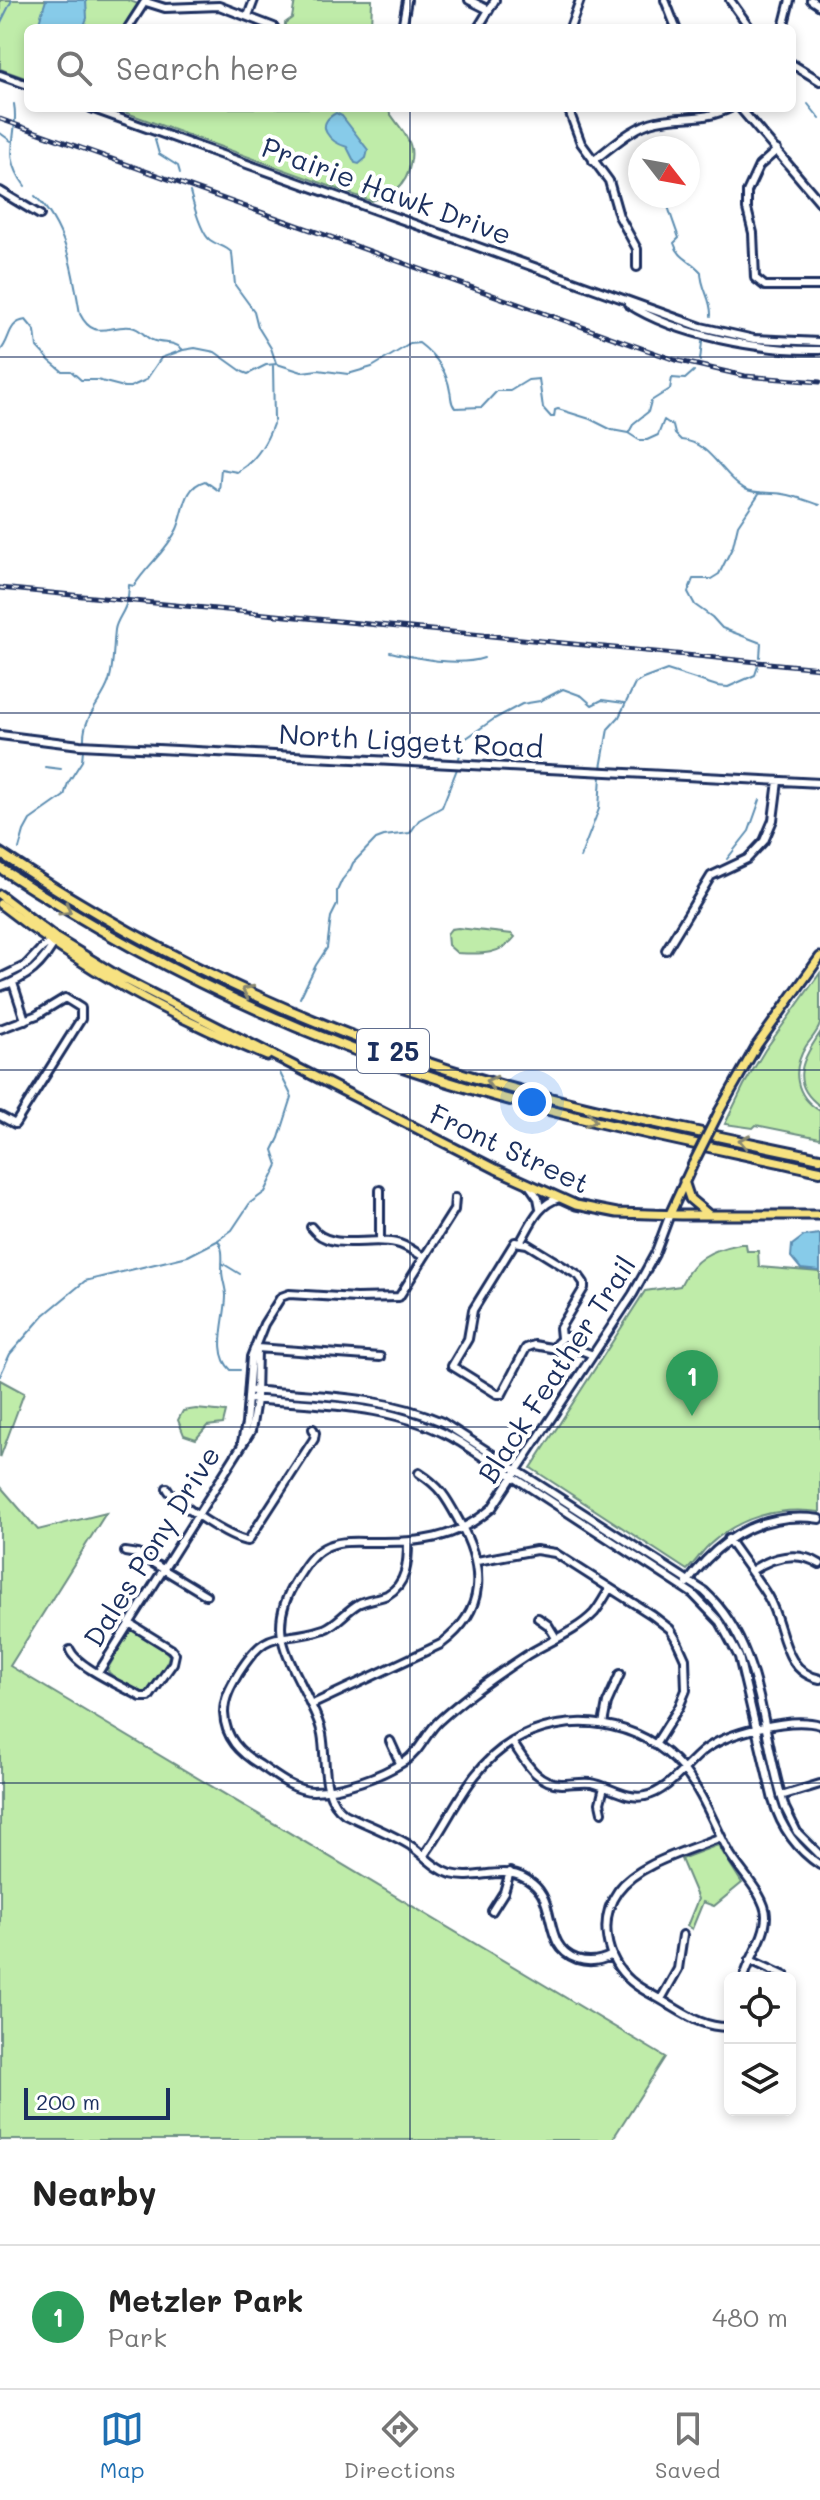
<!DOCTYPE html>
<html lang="en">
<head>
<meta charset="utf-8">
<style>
	:root { --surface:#fff; --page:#f2f2f2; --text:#222; --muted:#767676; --line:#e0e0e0; --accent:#1f6fb2 }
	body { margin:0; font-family:Mali,sans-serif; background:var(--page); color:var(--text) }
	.controls { position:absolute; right:24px; bottom:24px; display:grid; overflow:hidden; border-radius:12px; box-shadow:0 4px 12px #0003 }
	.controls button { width:72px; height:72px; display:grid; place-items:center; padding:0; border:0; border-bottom:2px solid var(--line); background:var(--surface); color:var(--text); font:40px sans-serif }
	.compass { position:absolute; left:628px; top:136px; width:72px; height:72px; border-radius:50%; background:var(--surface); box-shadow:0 4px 12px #0003; rotate:121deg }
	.scale { position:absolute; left:24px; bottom:20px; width:146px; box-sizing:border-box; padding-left:8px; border:4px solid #1b2f5e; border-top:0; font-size:22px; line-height:28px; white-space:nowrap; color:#1b2f5e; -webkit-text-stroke:6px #fff; paint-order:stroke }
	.you { position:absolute; left:532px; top:1102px; width:28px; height:28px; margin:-20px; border:6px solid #fff; border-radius:50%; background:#1a73e8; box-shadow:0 0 0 12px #1a73e833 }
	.badge { display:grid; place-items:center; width:52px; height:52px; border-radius:50%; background:var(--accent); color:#fff; font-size:26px; font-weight:700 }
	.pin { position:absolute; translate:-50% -66px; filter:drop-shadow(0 2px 4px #0008) }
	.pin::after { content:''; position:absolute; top:42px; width:28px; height:24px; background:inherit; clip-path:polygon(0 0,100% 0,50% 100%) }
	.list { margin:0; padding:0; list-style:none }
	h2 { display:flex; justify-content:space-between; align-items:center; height:104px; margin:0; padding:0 32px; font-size:34px }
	h2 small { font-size:26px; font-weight:400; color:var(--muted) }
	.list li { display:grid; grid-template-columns:52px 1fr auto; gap:24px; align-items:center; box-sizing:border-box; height:144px; padding:0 32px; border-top:2px solid var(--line) }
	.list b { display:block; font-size:30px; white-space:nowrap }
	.list p { margin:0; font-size:26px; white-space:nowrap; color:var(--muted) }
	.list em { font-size:26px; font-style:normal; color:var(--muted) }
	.icon { flex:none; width:44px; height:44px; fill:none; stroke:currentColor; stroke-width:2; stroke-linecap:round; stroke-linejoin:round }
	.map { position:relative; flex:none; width:820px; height:2140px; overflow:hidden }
	.search { position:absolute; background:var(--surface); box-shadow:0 4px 12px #0003; left:24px; right:24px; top:24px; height:88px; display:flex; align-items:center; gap:20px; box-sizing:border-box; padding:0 28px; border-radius:12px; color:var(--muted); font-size:30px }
	.sheet { height:248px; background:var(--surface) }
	nav { display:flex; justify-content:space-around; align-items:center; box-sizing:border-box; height:112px; border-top:2px solid var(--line); background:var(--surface); font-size:22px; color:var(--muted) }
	nav a { display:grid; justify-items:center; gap:4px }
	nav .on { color:var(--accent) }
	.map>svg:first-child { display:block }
</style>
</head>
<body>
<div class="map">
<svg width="820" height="2140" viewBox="0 0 820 2140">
	<rect width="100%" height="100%" fill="#fff"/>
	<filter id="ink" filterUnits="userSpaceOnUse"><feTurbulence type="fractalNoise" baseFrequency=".0125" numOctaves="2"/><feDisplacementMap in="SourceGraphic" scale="16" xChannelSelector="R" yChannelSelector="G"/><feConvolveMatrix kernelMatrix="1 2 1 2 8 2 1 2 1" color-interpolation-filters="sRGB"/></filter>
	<g filter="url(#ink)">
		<path fill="#bfeca9" stroke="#6d8e84" stroke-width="2" d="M0 0H128L138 4 128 19 134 28H28V79L0 69Z
			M295 0H372L371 28H285V23L292 18Z
			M113 108H387C393 120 403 128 408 140 412 147 412 157 410 165 406 188 392 194 371 201Z
			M458 928 512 934 515 937C500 956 479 954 457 953L448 945 447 934 451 929Z
			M820 973C820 987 820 1012 820 1024 818 1032 810 1040 806 1046 791 1070 795 1096 820 1111V1138L756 1125 753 1128 725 1124 744 1085 765 1050Z
			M820 1033V1106C788 1083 803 1059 820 1033Z
			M740 1244H746L747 1251H758L759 1267 820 1272V1512C778 1506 739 1517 708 1546 700 1554 695 1563 687 1570L531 1468 645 1291 680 1286C694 1258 710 1250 740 1244Z
			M0 1380 24 1393 0 1458Z
			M196 1409 226 1412 223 1424 207 1426 196 1439 184 1435 178 1420 183 1411Z
			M0 1486 38 1530 106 1513 10 1666 665 2057 612 2140H0Z
			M133 1630 163 1649 169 1655C168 1663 154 1691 145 1692 137 1694 111 1676 107 1670L128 1633Z
			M718 1845 742 1883 714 1906 703 1902 692 1929 687 1926 698 1899 681 1859Z"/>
		<path fill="#87cbe9" stroke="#5c8db1" stroke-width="2" d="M46 0H86L87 18 83 28H37Z
			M336 113 342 116 368 150 366 158 359 164 355 163 347 147C330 142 313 125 336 113Z
			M820 1234V1271L801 1269 791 1257 792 1245 804 1236Z"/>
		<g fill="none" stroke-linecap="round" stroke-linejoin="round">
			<path stroke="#5c8db1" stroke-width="2" d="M0 24 12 0
				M14 104C20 137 0 152 25 186
				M808 104 820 119
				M0 133 11 141
				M155 140 159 154 178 166 180 173
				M190 192C193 203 201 234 210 240 218 246 225 245 232 253L235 285 254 311 258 327 271 348 276 363
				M35 196C67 227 73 272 80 314 94 342 110 324 131 327 141 328 144 337 152 340 164 345 172 340 182 349
				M665 196C669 211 674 224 679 238L674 243C679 259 691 260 701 272 701 289 712 299 711 316
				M0 351C11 340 7 322 26 320L35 331 37 347 50 361 62 371H71L81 380H97L124 387H130L146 380 161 358 183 350 195 348 215 352 243 372 248 374 266 365 277 364 302 372 318 370 348 374 372 367 410 344 419 343C435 355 447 371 450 391 452 399 450 402 455 408L482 407 497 391H510L528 380 539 379 543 408 551 417H554L555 410 558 409 590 419 612 430 628 433 639 440H647L658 435 664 420 673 426 675 434 681 440C711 442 721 475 745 489 756 495 771 491 783 494 796 496 808 501 820 505
				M700 361 702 342
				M273 366 274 421
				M629 432 634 423 648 412 651 401 670 389 672 378 685 379 694 371
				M128 598 129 585 134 586C147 565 166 552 177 529 185 512 183 487 205 481L219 491 221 469 237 472C256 461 266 444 273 424
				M390 652C419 658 456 667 484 658
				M760 657 761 643 722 628 712 617 695 605 688 592 693 579H711L719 574 733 546 738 525 760 492
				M84 740C83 716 103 701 109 681 114 665 113 647 115 630 116 620 125 612 127 601
				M459 758 465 739 494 719 522 704 540 701 563 689 582 696 592 705 602 700 624 703
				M45 767 61 769
				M601 768 608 729 619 717 635 684 643 679 667 670 717 686 728 687 755 675 758 666
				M19 849 24 831 30 820 64 796 68 783 82 761 83 749
				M580 858 599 809 601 775
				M727 859 749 831 760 800
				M300 998 316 965 327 948 331 917 337 905V891L342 880 350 870 353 863 376 839 384 836 410 833 419 820 442 807 457 769
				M222 1263 240 1274
				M240 1370H231C212 1353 226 1319 226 1296 226 1288 222 1279 222 1271 222 1260 224 1249 218 1240L232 1230 250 1203 265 1192 278 1165 273 1150 279 1138 292 1097 280 1073
				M0 1376 10 1354 44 1315 85 1281 188 1256 217 1241"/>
			<g stroke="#1b2f5e" stroke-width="12">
				<path id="minor" d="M469 0 489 10 478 28
					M665 0 676 28
					M730 0 750 28
					M811 0 820 6
					M146 2 165 8 219 6 274 27
					M489 10 495 0
					M248 16 254 0
					M128 28 146 0
					M402 28 407 0
					M570 28 580 0
					M783 28 790 0
					M792 64 820 81
					M0 75 28 85
					M91 108 701 327 754 339 820 342
					M568 108 581 143 609 181 619 216 637 249V267
					M740 108 820 202
					M777 150 759 166 747 192V209L753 233 755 278 765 286H820
					M593 161C612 147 633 126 657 121 684 115 703 121 730 108
					M0 191 40 215
					M628 304C678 336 761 351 820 350
					M0 735 80 745 820 783
					M666 950 711 876 747 859 764 841 773 820 778 781
					M0 978 25 966 42 948 53 940
					M13 983 25 1020
					M0 987C27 978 43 965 56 939
					M0 1029 37 1015 65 998 81 1008V1019L15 1124 0 1116
					M529 1185 538 1198 540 1208
					M311 1227C330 1253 368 1236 396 1243 406 1245 415 1252 424 1257
					M380 1241V1190
					M521 1241C531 1224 538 1204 559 1198
					M257 1348 380 1357
					M575 1348 571 1354 565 1355 557 1349V1343L564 1337H570L574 1342 575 1348 593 1355
					M557 1349 534 1345 526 1348 502 1394H497L452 1366 468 1339 473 1310 515 1242 527 1244 579 1276 584 1283V1288L560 1328 561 1338
					M249 1390C314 1396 381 1395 442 1422L704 1591C765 1647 760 1734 785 1808L797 1832 820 1855
					M248 1399C321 1405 395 1403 460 1442L693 1594 720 1622 739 1657 773 1800C781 1827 796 1849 820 1865
					M242 1442 246 1424 251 1357 264 1324 281 1297 289 1294 356 1298 399 1297 454 1210 455 1198
					M167 1488C174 1503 232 1540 248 1541L314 1439 315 1433 313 1429
					M728 1539C741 1558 756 1577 768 1597 785 1626 781 1671 820 1679
					M408 1542C408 1562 407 1584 387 1595 378 1599 367 1599 358 1604 346 1611 337 1624 324 1629 277 1645 270 1623 238 1674 231 1686 224 1698 224 1713 225 1738 240 1753 260 1765 275 1775 294 1791 313 1791 343 1790 380 1777 405 1761 421 1751 426 1732 440 1720 466 1696 498 1674 527 1655 548 1642 577 1631 594 1613 600 1606 605 1596 610 1588
					M125 1552 138 1554 206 1595
					M477 1561 536 1550 555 1553 652 1615 670 1629 676 1639 685 1659 686 1690 679 1707 655 1745
					M751 1571C772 1557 797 1550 820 1564
					M687 1583C720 1537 763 1511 820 1519
					M538 1618 548 1625 556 1638
					M70 1650C77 1667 124 1687 141 1697H149L173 1663 175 1654 171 1649 129 1623
					M98 1673 251 1431 256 1400 257 1348
					M311 1705 441 1644C487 1610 485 1568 459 1521 447 1499 441 1487 419 1473
					M603 1724 607 1703 620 1674
					M390 1741 400 1763
					M512 1742C525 1760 535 1783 561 1784 571 1784 581 1782 591 1783 609 1786 626 1800 645 1796 667 1792 685 1766 703 1751 726 1733 791 1716 820 1725
					M781 1796 820 1784
					M602 1812 600 1803 604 1787
					M721 1837C690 1850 638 1863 618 1891 598 1919 605 1959 631 1981 641 1990 656 1996 668 2004 688 2016 705 2028 730 2027
					M424 1855C453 1816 468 1768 512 1742 567 1709 641 1719 683 1769 704 1795 714 1825 730 1854 740 1871 766 1896 766 1916 766 1937 749 1958 744 1978
					M492 1911 504 1892 510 1872
					M612 1955C601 1961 589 1963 577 1959 542 1947 558 1904 533 1884 507 1861 479 1882 451 1874 435 1869 424 1855 411 1846 390 1833 367 1825 345 1814 320 1796 327 1761 322 1734 320 1724 316 1715 311 1705 290 1657 264 1632 296 1580 304 1568 311 1555 324 1548 339 1540 355 1542 372 1542 418 1543 455 1540 492 1508L633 1294 655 1254 670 1214
					M750 1960 785 1976
					M661 1999 678 1969 683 1935"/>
			</g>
			<g stroke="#1b2f5e" stroke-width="13">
				<path id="major" d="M0 895 56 938 118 976 496 1169 576 1205 617 1213 681 1215H820
					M0 904C82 969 170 1016 267 1056
					M720 1110 757 1045 820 957
					M684 1181 690 1199 708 1214
					M670 1214 693 1164"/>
			</g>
			<g stroke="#1b2f5e" stroke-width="14">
				<path id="highway" d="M0 853C154 955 322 1035 500 1085 605 1114 713 1135 820 1158
					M0 868C138 958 285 1031 442 1080 566 1119 694 1143 820 1171"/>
			</g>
			<use href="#minor" stroke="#fff" stroke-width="6"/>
			<use href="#major" stroke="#f7e281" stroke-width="7"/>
			<use href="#highway" stroke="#f7e281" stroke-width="8"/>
			<g stroke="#1b2f5e" stroke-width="5">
				<path id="rail" d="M0 119 675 360 745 376 820 382
					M0 588 820 668"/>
			</g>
			<use href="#rail" stroke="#fff" stroke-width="2" stroke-dasharray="6" stroke-linecap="butt"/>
			<g stroke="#1b2f5e" stroke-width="13" stroke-linecap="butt">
				<path id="major-bridge" d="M693 1164 720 1110"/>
			</g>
			<use href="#major-bridge" stroke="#f7e281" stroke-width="7"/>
		</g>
		<defs><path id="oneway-chevron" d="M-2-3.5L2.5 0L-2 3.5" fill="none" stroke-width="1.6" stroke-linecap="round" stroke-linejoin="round" transform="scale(2)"/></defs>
		<g stroke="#898870">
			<use href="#oneway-chevron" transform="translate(66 910) rotate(31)"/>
			<use href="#oneway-chevron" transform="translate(247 991) rotate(-155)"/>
			<use href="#oneway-chevron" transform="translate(491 1082) rotate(-164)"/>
			<use href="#oneway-chevron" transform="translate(591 1120) rotate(13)"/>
			<use href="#oneway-chevron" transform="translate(744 1141) rotate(-168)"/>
		</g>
	</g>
	<path fill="none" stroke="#1b2f5e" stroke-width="2" stroke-opacity="0.55" d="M410 0V28M410 108V2140M0 357H820M0 713H820M0 1070H820M0 1427H820M0 1783H820"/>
	<g text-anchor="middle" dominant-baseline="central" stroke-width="8" stroke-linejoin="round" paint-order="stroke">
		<rect fill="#fff" stroke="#5f6d8e" stroke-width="2" x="357" y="1029" width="72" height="44" rx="6"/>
		<g font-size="26" font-weight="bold" fill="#1b2f5e">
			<text x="393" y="1051">I 25</text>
		</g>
		<g font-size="28" fill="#1b2f5e" stroke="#fff">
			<text transform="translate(387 190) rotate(20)">Prairie Hawk Drive</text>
			<text transform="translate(411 740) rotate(3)">North Liggett Road</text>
			<text transform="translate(510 1148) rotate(25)">Front Street</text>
			<text transform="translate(556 1369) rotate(-57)">Black Feather Trail</text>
			<text transform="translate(151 1546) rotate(-58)">Dales Pony Drive</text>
		</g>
	</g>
</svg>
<div class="controls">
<button><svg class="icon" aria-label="locate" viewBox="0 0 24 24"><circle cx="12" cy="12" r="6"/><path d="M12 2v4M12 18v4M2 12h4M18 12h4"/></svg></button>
<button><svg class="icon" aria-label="layers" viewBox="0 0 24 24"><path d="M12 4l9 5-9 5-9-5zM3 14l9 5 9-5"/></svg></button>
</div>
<svg class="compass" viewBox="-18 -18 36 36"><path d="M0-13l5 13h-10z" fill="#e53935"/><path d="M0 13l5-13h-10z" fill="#767676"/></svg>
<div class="scale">200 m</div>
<div class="you"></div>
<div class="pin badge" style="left:692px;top:1416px;background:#2e9e5b">1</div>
<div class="search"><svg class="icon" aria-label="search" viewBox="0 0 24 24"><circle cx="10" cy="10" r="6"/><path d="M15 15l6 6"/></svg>Search here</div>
</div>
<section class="sheet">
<h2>Nearby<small></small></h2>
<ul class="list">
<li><span class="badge" style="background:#2e9e5b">1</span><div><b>Metzler Park</b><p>Park</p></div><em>480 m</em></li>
</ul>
</section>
<nav>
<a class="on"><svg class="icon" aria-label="map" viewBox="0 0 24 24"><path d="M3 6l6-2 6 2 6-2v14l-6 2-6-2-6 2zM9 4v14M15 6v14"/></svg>Map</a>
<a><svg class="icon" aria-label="directions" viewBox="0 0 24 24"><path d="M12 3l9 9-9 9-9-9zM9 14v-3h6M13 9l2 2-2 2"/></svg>Directions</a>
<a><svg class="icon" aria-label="saved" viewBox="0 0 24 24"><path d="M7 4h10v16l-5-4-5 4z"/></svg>Saved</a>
</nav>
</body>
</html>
